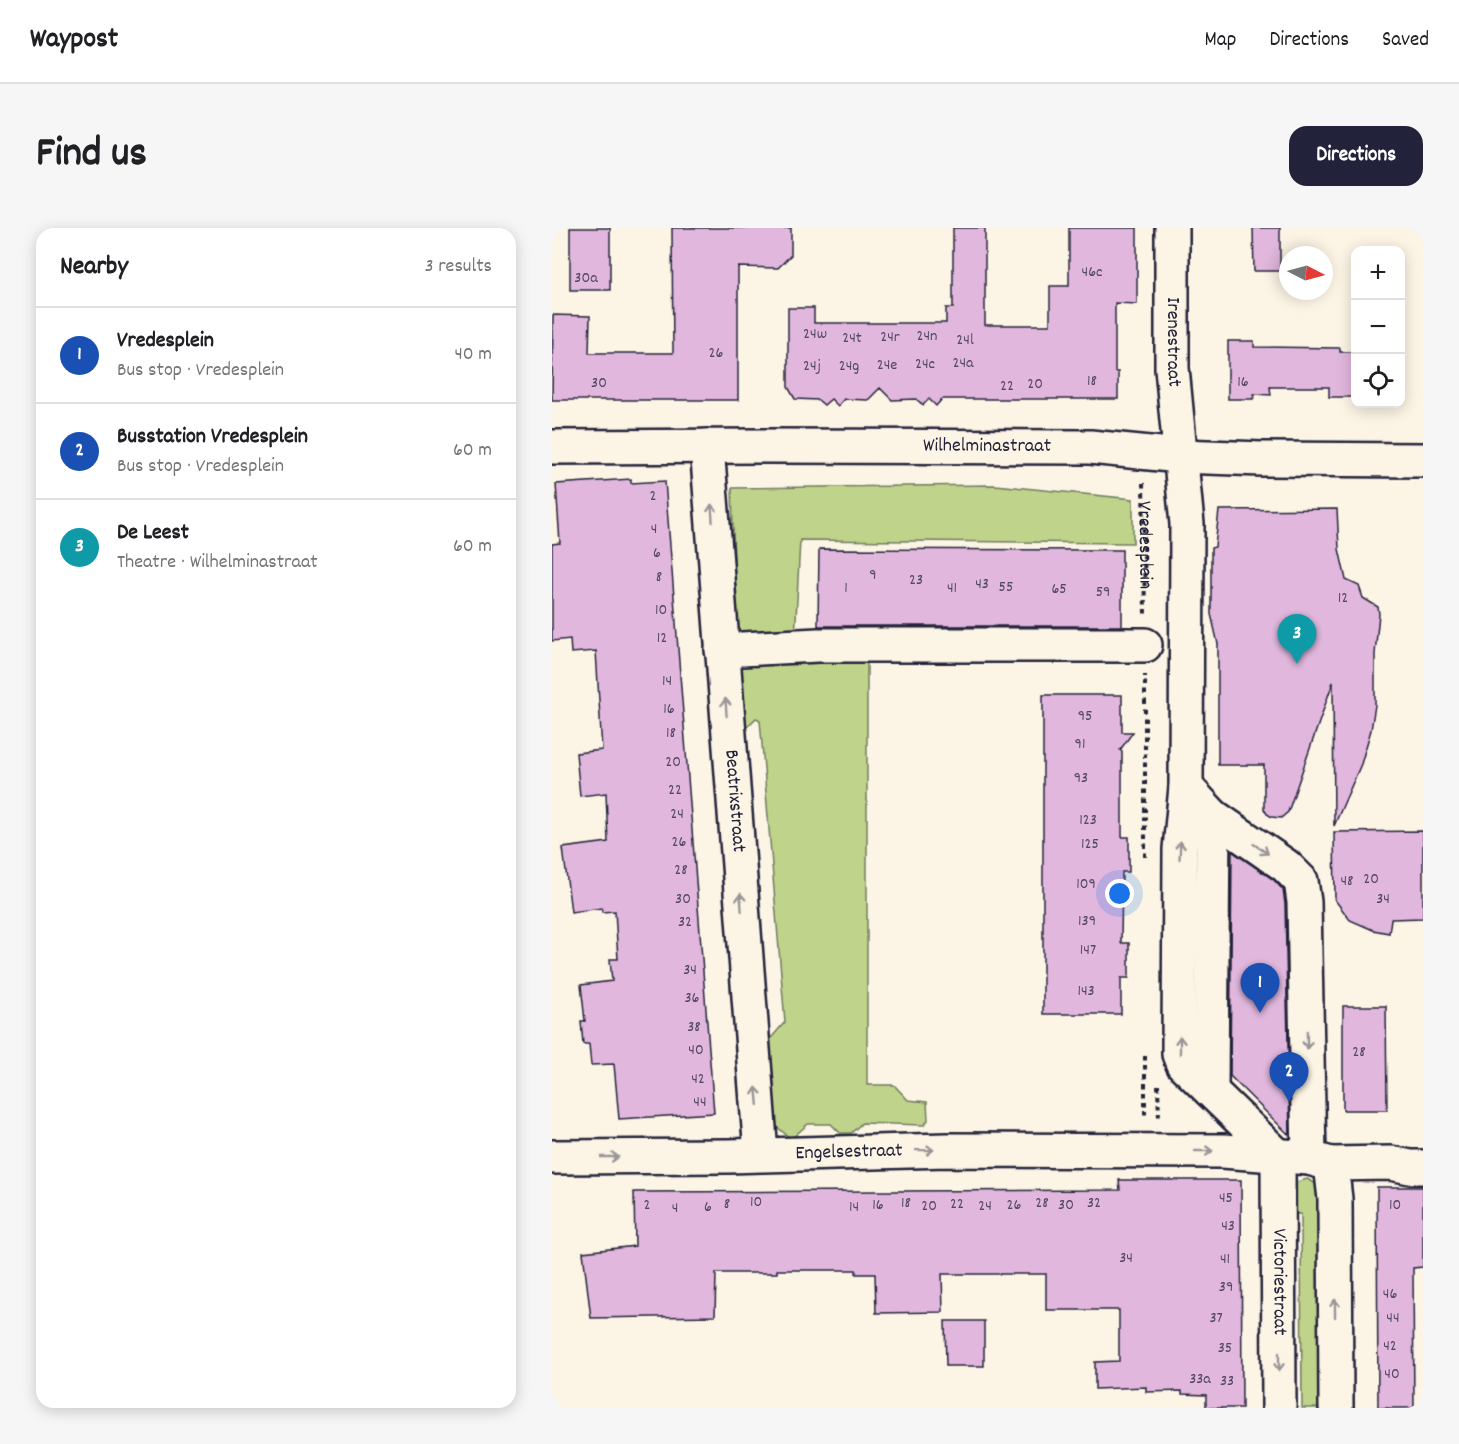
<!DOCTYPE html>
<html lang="en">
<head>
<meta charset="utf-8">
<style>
	:root { --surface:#fff; --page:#f6f6f6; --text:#202124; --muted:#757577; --line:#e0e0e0; --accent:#22223b }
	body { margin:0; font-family:Dekko,sans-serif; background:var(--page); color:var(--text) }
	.controls { position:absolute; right:18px; top:18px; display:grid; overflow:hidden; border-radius:12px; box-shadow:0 3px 15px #0003 }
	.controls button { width:54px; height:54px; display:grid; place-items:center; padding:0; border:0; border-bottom:2px solid var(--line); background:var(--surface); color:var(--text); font:30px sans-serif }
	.compass { position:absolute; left:727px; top:18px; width:54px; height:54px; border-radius:50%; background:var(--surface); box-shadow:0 3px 15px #0003; rotate:96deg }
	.you { position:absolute; left:568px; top:666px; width:21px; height:21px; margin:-15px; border:4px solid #fff; border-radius:50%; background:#1a73e8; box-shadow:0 0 0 9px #1a73e833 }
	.badge { display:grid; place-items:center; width:39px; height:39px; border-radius:50%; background:var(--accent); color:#fff; font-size:20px; font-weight:700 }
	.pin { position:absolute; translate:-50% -50px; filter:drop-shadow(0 2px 3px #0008) }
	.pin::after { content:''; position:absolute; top:32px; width:21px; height:18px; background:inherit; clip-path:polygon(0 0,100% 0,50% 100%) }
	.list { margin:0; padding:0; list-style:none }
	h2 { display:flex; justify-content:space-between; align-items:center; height:78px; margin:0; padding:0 24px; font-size:26px }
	h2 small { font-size:20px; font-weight:400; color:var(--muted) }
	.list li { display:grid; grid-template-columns:39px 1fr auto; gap:18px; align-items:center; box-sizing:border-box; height:96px; padding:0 24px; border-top:2px solid var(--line) }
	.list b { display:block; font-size:22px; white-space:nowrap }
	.list p { margin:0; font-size:20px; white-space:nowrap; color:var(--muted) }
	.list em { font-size:20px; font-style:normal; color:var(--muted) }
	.icon { flex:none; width:33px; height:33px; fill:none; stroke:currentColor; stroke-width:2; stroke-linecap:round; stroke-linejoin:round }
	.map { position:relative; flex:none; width:871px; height:1180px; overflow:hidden; border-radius:18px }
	header { display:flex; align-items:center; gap:36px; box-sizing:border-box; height:84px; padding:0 30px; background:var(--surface); border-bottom:2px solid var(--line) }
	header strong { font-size:28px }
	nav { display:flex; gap:33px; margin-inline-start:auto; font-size:21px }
	.intro { display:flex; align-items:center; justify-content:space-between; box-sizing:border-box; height:144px; padding:0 36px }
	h1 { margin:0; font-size:42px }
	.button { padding:15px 27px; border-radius:18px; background:var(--accent); color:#fff; font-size:21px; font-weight:700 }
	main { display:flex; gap:36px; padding:0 36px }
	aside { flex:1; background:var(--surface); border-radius:18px; box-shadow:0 3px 15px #0003 }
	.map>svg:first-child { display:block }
</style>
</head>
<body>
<header>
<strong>Waypost</strong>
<nav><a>Map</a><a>Directions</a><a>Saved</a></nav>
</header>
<div class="intro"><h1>Find us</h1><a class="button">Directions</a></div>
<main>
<aside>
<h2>Nearby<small>3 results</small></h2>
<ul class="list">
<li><span class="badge" style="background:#1a4fb4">1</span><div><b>Vredesplein</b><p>Bus stop · Vredesplein</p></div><em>40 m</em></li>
<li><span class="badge" style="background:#1a4fb4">2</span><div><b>Busstation Vredesplein</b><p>Bus stop · Vredesplein</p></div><em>60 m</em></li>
<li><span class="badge" style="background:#0f9aa8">3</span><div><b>De Leest</b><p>Theatre · Wilhelminastraat</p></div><em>60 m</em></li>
</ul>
</aside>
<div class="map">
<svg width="871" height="1180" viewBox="0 0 871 1180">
	<rect width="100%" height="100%" fill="#fcf5e5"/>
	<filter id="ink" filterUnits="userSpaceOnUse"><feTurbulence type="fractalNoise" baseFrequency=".0167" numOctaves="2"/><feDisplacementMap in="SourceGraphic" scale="12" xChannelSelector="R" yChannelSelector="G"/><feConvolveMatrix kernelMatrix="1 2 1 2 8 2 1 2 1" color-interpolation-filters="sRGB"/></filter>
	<g filter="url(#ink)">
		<path fill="#bfd48a" stroke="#707b62" stroke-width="1.5" d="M443 257 581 271V315L248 312 243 411 184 412 180 260Z
			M315 430V857H342L356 872 375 874 376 892 372 897 310 895 299 905H288L279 896H256L239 911 216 891 214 869 222 858 219 828 213 824V817L233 794 208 492 204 490 190 504 192 495 189 440 180 433Z
			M755 951 768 958 772 1180H750L749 986H745L736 977 742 955Z"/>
		<path fill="#e1b7dd" stroke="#22223b" stroke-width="1.5" d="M18 0H58V62H18Z
			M120 0H239V27L226 40 186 39V172H0L1 87 38 88 37 125H121Z
			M401 0H433V97H498V58H517V0H585V76L563 75V144H566V171H390L384 178 377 171 371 177 364 171 340 172 328 160 316 172 292 171 286 178 279 171 272 177 266 172 243 171 236 159V80H262V95H394V80H401Z
			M701 0H728V43H702Z
			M676 113H702V119L788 120V124H804V169H777V159H718L719 167 702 166V171H676Z
			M79 251V255L113 253 162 885 67 891 62 836 39 837 37 816H31L29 793H33L29 757 60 753 58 731H66L63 683 50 684V680L19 684 11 620 56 614 54 565 28 568 24 525 50 522 44 423 19 425 18 411 0 413V316L8 315 4 256Z
			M785 281 787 321 794 352 807 358 811 370 826 379 827 386 823 426V477L819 502 809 536 782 598 781 454 736 584 729 590 720 589 715 586 712 581V537H666V416L659 386V320L663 319 667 282Z
			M267 321 570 322V398H266Z
			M491 467H570V504H581L568 522 570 524V609H577V644H570L569 715H577V750H569V786H491Z
			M871 603V690L839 691 837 705 821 702 798 692 783 672 782 604Z
			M680 623 722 652 731 662 733 676 738 908 678 848Z
			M791 778H834L835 882H791Z
			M567 952H689L690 1180H654V1167L630 1166V1163L594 1164V1159L543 1161V1134L567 1133V1082H494V1046H390L391 1084 324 1085 323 1046H304V1042H225V1045H164L163 1088 39 1090 31 1024 83 1018 82 964 568 962Z
			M825 959H871V1039L861 1040 862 1180H826Z
			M393 1093H432V1138H394Z"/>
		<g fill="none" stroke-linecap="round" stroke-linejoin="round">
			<g stroke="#22223b" stroke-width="38">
				<g id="minor">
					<path id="s2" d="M620 0V140L635 296 634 559 628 621 627 826 631 836 726 928"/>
					<path id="s3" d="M155 218 209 926"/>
					<path d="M170 422 266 417H593"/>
					<path d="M634 559 661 588 734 638 749 653 752 674 757 930"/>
					<path d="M659 863 661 588"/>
					<path id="s4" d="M726 928 727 1180"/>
					<path id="s5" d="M0 929 177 928 395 922 671 923 757 930 779 936 839 935 858 939H871"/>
					<path d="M779 936 783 971 784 1180"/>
				</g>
			</g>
			<g stroke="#22223b" stroke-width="38">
				<g id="major">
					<path id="s6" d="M0 219 213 218 538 219 628 228 710 231 871 232"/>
				</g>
			</g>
			<g stroke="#22223b" stroke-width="4" stroke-dasharray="4.5 4.5" stroke-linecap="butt">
				<path id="s1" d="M591 255 593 386"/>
				<path d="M593 629V447"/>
				<path d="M593 828V890"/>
				<path d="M606 857 607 892"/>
			</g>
			<use href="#minor" stroke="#fcf5e5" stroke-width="33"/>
			<use href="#major" stroke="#fcf5e5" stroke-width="33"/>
		</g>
		<defs><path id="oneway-shaft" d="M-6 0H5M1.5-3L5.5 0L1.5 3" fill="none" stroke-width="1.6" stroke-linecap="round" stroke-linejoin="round" transform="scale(1.5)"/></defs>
		<g stroke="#9a9698">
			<use href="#oneway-shaft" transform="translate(160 285) rotate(-94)"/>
			<use href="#oneway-shaft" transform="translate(174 479) rotate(-94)"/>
			<use href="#oneway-shaft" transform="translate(709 621) rotate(34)"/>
			<use href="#oneway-shaft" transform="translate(628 622) rotate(-87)"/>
			<use href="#oneway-shaft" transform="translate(189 674) rotate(-94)"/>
			<use href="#oneway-shaft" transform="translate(755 812) rotate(89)"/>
			<use href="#oneway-shaft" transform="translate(628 817) rotate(-90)"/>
			<use href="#oneway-shaft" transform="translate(205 868) rotate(-95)"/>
			<use href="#oneway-shaft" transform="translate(373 922) rotate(-1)"/>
			<use href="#oneway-shaft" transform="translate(652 923)"/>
			<use href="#oneway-shaft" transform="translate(58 929)"/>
			<use href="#oneway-shaft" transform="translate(783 1080) rotate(-90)"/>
			<use href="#oneway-shaft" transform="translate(727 1134) rotate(90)"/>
		</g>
	</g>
	<g text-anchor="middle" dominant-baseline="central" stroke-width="6" stroke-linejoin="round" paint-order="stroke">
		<g font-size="16" fill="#524764">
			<text x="540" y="44">46c</text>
			<text x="34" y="50">30a</text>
			<text x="263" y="106">24w</text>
			<text x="375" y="108">24n</text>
			<text x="338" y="109">24r</text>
			<text x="300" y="110">24t</text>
			<text x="413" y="112">24l</text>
			<text x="164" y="125">26</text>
			<text x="411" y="135">24a</text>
			<text x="373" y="136">24c</text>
			<text x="335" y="137">24e</text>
			<text x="260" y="138">24j</text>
			<text x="297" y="138">24g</text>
			<text x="540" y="153">18</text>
			<text x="691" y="154">16</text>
			<text x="47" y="155">30</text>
			<text x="483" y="156">20</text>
			<text x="455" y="158">22</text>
			<text x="101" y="268">2</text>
			<text x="102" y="301">4</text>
			<text x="105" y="325">6</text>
			<text x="321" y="347">9</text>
			<text x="107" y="349">8</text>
			<text x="364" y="352">23</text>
			<text x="430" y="356">43</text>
			<text x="454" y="359">55</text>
			<text x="294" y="360">1</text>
			<text x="400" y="360">41</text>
			<text x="507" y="361">65</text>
			<text x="551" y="364">59</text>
			<text x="791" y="370">12</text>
			<text x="109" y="382">10</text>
			<text x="110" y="410">12</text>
			<text x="115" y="453">14</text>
			<text x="117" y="481">16</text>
			<text x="533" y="488">95</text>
			<text x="119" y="505">18</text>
			<text x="528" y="516">91</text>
			<text x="121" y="534">20</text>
			<text x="529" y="550">93</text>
			<text x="123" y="562">22</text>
			<text x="125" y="586">24</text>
			<text x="536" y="592">123</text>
			<text x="127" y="614">26</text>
			<text x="538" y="616">125</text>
			<text x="129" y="642">28</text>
			<text x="819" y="651">20</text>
			<text x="795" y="653">48</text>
			<text x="534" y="656">109</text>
			<text x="131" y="671">30</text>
			<text x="831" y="671">34</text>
			<text x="535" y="693">139</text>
			<text x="133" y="694">32</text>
			<text x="536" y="722">147</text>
			<text x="138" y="742">34</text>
			<text x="534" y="763">143</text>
			<text x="140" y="770">36</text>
			<text x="142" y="799">38</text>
			<text x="144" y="822">40</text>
			<text x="807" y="824">28</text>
			<text x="146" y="851">42</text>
			<text x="148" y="874">44</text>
			<text x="674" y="970">45</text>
			<text x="204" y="974">10</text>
			<text x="354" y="975">18</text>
			<text x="490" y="975">28</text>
			<text x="542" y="975">32</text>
			<text x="175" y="976">8</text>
			<text x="405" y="976">22</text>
			<text x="95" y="977">2</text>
			<text x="326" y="977">16</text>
			<text x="462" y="977">26</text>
			<text x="514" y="977">30</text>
			<text x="843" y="977">10</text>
			<text x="377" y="978">20</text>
			<text x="433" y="978">24</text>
			<text x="156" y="979">6</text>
			<text x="302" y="979">14</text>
			<text x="123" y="980">4</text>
			<text x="676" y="998">43</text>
			<text x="574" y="1030">34</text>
			<text x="673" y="1031">41</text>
			<text x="674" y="1059">39</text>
			<text x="838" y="1066">46</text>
			<text x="664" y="1090">37</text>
			<text x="841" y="1090">44</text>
			<text x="838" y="1118">42</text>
			<text x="673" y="1120">35</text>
			<text x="840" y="1146">40</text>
			<text x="648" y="1151">33a</text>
			<text x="675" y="1153">33</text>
		</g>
		<g font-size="20" fill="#22223b" stroke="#fcf5e5">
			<text stroke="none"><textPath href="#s2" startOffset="114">Irenestraat</textPath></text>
			<text stroke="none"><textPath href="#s6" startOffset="435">Wilhelminastraat</textPath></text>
			<text stroke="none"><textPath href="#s1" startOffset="62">Vredesplein</textPath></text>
			<text stroke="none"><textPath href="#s3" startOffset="356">Beatrixstraat</textPath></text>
			<text stroke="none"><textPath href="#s5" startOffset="297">Engelsestraat</textPath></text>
			<text stroke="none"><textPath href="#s4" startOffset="126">Victoriestraat</textPath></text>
		</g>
	</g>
</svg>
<div class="controls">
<button>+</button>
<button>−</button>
<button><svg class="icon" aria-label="locate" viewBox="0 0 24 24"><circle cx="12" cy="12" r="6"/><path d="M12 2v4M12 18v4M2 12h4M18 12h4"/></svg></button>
</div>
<svg class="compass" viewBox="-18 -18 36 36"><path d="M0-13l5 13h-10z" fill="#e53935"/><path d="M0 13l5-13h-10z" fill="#757577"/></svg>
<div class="you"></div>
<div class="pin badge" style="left:708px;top:785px;background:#1a4fb4">1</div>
<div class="pin badge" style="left:737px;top:874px;background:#1a4fb4">2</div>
<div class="pin badge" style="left:745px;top:436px;background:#0f9aa8">3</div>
</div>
</main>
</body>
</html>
